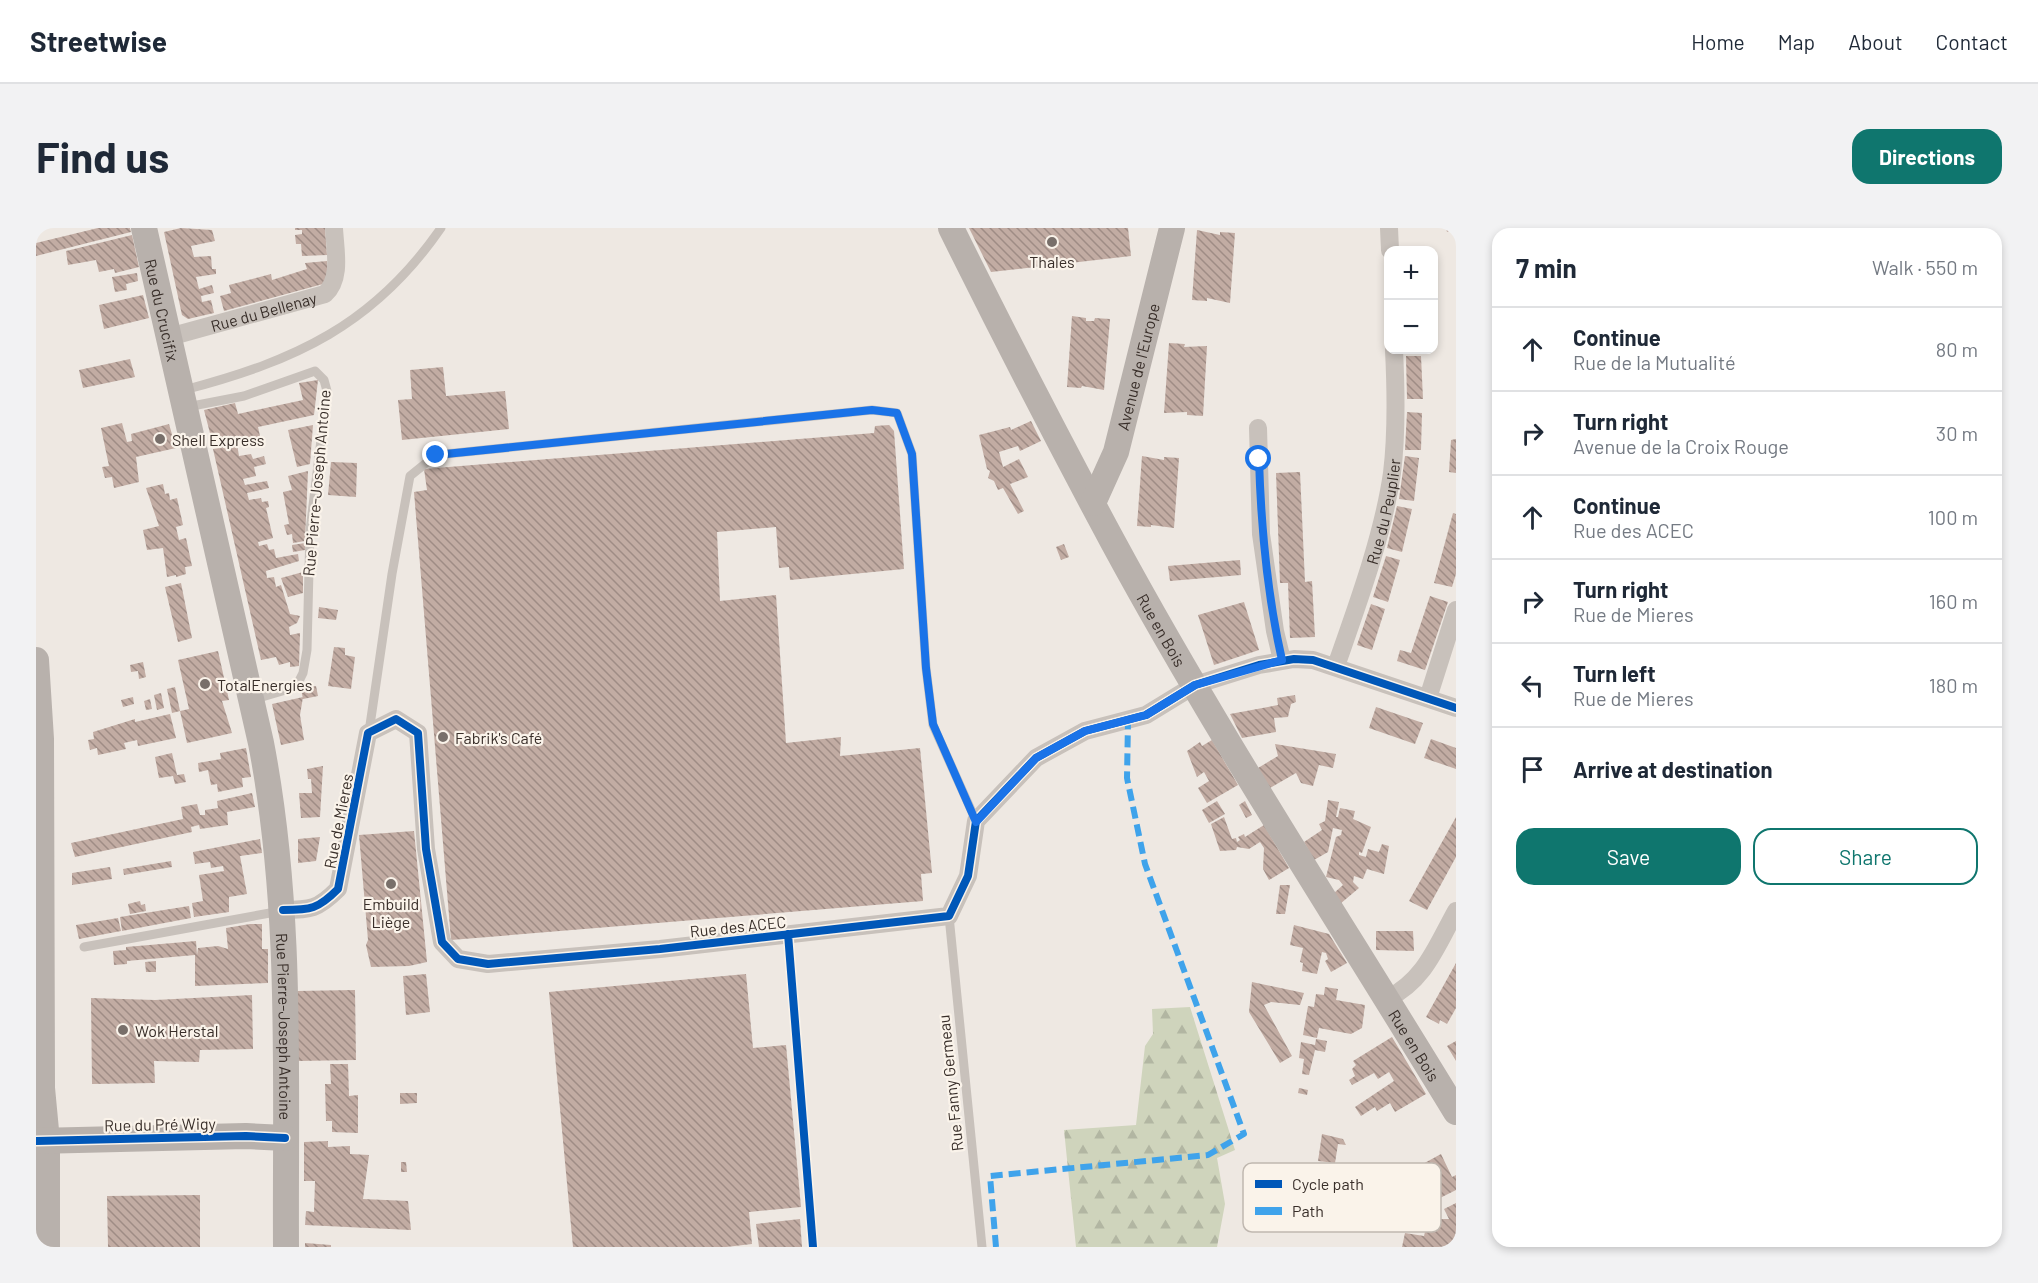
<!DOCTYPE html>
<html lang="en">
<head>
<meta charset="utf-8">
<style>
	:root { --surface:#fff; --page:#f2f2f3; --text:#1f2937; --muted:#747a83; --line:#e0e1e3; --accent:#0f766e }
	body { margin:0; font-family:Barlow,sans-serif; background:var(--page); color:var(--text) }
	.controls { position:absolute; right:18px; top:18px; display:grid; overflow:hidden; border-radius:12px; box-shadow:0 3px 9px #0003 }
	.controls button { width:54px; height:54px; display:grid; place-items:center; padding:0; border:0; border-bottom:2px solid var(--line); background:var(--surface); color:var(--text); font:30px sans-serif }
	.stop { position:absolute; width:18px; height:18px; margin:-14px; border:4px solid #1a73e8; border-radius:50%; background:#fff }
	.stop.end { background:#1a73e8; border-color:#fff; box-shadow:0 2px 6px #0008 }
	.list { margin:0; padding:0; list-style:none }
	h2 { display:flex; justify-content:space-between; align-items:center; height:78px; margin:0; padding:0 24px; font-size:26px }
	h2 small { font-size:20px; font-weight:400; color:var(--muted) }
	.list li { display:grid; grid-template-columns:39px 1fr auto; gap:18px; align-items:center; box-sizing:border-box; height:84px; padding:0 24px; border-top:2px solid var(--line) }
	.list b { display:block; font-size:22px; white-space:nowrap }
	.list p { margin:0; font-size:20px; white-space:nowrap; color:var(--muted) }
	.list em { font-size:20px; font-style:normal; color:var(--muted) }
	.actions { display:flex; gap:12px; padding:18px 24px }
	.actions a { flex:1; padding:14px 0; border:2px solid var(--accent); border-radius:18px; text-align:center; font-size:21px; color:var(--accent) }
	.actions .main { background:var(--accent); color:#fff }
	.icon { flex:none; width:33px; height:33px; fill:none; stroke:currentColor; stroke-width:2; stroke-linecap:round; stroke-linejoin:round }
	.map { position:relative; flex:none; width:1420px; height:1019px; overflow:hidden; border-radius:18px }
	header { display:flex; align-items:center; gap:36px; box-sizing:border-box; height:84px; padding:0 30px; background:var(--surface); border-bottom:2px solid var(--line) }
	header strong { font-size:28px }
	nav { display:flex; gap:33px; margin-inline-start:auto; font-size:21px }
	.intro { display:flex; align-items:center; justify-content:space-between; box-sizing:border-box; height:144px; padding:0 36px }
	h1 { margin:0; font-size:42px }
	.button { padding:15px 27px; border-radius:18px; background:var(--accent); color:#fff; font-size:21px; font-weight:700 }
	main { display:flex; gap:36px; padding:0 36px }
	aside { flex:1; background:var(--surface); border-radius:18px; box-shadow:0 3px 9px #0003 }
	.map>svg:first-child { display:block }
</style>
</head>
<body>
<header>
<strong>Streetwise</strong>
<nav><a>Home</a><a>Map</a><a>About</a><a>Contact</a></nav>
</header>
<div class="intro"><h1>Find us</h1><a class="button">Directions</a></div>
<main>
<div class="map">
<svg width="1420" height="1019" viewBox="0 0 1420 1019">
	<defs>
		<pattern id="forest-firs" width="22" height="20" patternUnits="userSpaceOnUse" patternTransform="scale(1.5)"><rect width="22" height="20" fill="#cfd4bc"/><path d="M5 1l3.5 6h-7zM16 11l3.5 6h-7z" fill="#b2b6a2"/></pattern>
		<pattern id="building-back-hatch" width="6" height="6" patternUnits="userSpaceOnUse" patternTransform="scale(1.5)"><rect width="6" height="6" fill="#c2aca3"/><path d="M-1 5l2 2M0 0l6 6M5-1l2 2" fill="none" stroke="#9f8c85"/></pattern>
	</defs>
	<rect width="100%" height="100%" fill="#eee8e2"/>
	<path fill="url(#forest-firs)" d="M1154 779 1199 922 1181 930 1189 976 1181 1019H1040L1028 902 1100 897 1109 818 1117 806 1116 781Z"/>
	<path fill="url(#building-back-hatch)" d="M62 0H94L95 4 0 28V15Z
		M145 0 176 2 179 13 155 18 158 29 175 28 176 41H180V46L160 49 163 61 176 57 178 65 165 68 166 74 175 72 178 85 152 91 146 87 128 4Z
		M259 0H289L291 27 266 28 265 16H260L259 7 266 6V2H259Z
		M933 0H1092L1095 28 955 44Z
		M1410 0H1420V11L1416 2 1411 4Z
		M1161 2 1184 7V4L1199 5 1194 75 1171 70V73L1156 72Z
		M96 7 103 39 79 45 78 41 63 44 60 32 32 37 30 23Z
		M291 33 292 49 287 56 188 83 184 68 195 65 193 57 235 46 236 52 271 41 269 35Z
		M101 45 102 53 90 56 91 62 79 64 76 49Z
		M107 67 113 90 68 101 63 77Z
		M1036 88 1050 90V93H1058L1059 90 1074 91 1068 162 1046 158 1045 160 1031 159Z
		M1133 115 1149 116 1148 119 1171 118 1167 188 1151 187V184L1128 185Z
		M1370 128H1385L1387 171H1371Z
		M94 131 99 149 47 160 43 142Z
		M407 139 410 168 469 163 473 201 366 212 362 172 376 171 374 142Z
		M282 152 278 187 222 199 224 208 184 218 182 207 175 209 168 182 199 175 202 186 267 172 263 155Z
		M1371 184 1386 185 1385 222H1369Z
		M995 193 1005 213 984 223 982 218 963 224 967 239 983 231 992 249 974 256 988 283 982 286 967 260 962 262 958 253 952 250 954 243 951 241 943 207 974 199 975 202Z
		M86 195 91 214 96 213 95 206 133 196 140 220 100 229 103 254 78 260 76 249 69 250 66 239 73 238 65 200Z
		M277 197 274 236 261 239 252 202Z
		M853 197 858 203 868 341 754 352 753 339 743 340 740 299 681 304 684 373 740 367 750 515 805 509 804 528 884 520 896 645 885 646 887 673 415 712 378 264 391 262 388 241 838 205 839 198Z
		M1420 211V245L1413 244 1415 212Z
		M201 216 203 228 215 226 217 231 228 228 230 236 218 239 220 248 207 251 209 257 231 253 233 260 211 265 213 272 225 270 226 274 232 273 233 279 230 280 237 310 222 314 223 318 231 316 233 322 238 321 240 330 262 326 263 333 230 343 231 350 238 349 240 359 245 357 254 386 264 388 261 395 253 399 254 407 264 405 263 438 254 439V434L243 437 240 429 225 432 177 221Z
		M1106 228 1128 232V229L1143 230 1138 300 1115 297V299L1101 298Z
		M1369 228 1383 230 1378 273 1363 271Z
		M295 234 321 235 320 269 292 267Z
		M272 243 269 313 257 315 256 306 251 307 248 297 253 296 247 264 256 262 252 248Z
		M1264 244 1269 354 1276 353 1279 409 1254 410 1252 355H1244L1240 245Z
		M127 256 129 266 133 265 134 272 141 270 147 297 140 299 143 312 150 310 156 338 149 339 150 346 140 349V347L131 349 127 320 111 322 107 302 123 298 110 260Z
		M1361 278 1376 281 1366 324 1351 320Z
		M1417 285 1420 286V346L1416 359 1398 355Z
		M269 315V322L257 324 256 317Z
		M1028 316 1033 329 1025 332 1020 319Z
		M1350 328 1364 332 1352 374 1337 369Z
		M1204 332 1205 347 1134 353 1132 338Z
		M267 344V365L252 369 245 350Z
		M145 355 156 410 142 414 129 359Z
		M1394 368 1412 374 1389 442 1361 433 1364 422 1375 425Z
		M1208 374 1223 422 1178 437 1162 387Z
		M1335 376 1349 381 1336 422 1321 417Z
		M283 379 302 382 300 392 282 390Z
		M298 419 309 420V427L319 429 315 461 292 458Z
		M182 423 193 472 186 473 196 505 151 515 144 483 153 481 142 432Z
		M107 434 110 449 103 451 102 443 95 444 94 437Z
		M280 458 282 468 267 471 265 461Z
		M139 459 144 483 136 485 131 461Z
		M125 465 128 480 121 482 118 467Z
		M1259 467 1260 474 1255 476 1252 489 1238 490 1240 504 1206 510 1194 486 1242 477 1241 470Z
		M97 469 98 476 87 479 85 472Z
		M267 469 264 487 268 512 245 517 236 476Z
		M114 471 116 481 110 482 108 473Z
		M1340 479 1387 495 1379 516 1333 500Z
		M134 486 140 510 102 518 101 512 88 515 90 521 62 527 61 520 54 522 52 512 58 511 57 504 99 491V494Z
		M1395 511 1420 520V541L1388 530Z
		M1176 512 1202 557 1171 575 1162 560 1173 553 1168 544 1161 549 1151 523 1164 514 1166 518Z
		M1239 516 1300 526 1297 540 1283 537 1277 558 1265 555 1260 545 1234 560 1222 540 1242 528Z
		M210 520 215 549 206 550 207 559 182 564 181 556 175 557 172 542 163 544 162 535 185 531 184 525Z
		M136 525 141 547 148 546 150 554 139 556 137 548 123 550 119 529Z
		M287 538 284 589 265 590 263 565H276L275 551H272L271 541Z
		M216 565 219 579 191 584 192 597 164 601 163 597 155 599 156 604 39 629 35 615 147 591 145 579 150 578 161 576 164 587H169V582L182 580 181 573Z
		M1292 572 1303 574 1300 589H1302L1304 580 1319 583 1317 591 1335 599 1326 625 1323 624V627L1330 629 1332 621 1343 624 1346 616 1353 618 1348 646 1331 641 1327 651 1318 648 1317 654 1323 660 1304 676 1298 665 1307 657 1303 652 1290 649 1300 609 1305 607 1306 602 1297 600 1292 624 1278 632 1268 614 1286 602 1283 596 1289 593Z
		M1181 573 1189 586 1173 595 1166 582Z
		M1209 573 1216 587 1210 590 1203 577Z
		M1188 589 1196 611 1200 610 1201 614 1204 612 1202 609 1208 606 1209 609 1228 597 1253 640 1233 652 1227 641 1228 620 1224 614 1213 621 1201 619 1200 622 1184 623 1175 596Z
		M1420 589V629L1391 682 1373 673Z
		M378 603 391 734 373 738 335 739 330 717 332 712 323 607Z
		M284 609 280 633 262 635V611Z
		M224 611 226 625 204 628 211 666 193 669V684L158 689 156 675 167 673 163 647 188 643 187 638 175 640 174 634 159 636 157 624Z
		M135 633 136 639 88 647 87 641Z
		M74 639 76 651 36 657V645Z
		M1244 657H1254L1249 686H1240Z
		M104 673 105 677 109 676 110 683 94 686 92 676Z
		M153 678 155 690 86 703 84 689Z
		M82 690 85 703 43 711 40 697Z
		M214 696H226V721H232V755L159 758V727L91 733V736L78 737 77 723 90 722V719L160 713 161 727 162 720 182 718 192 721 190 700Z
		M1258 697 1293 706 1311 735 1295 744 1289 733 1292 731 1290 725 1286 724 1281 746 1266 743 1267 735 1264 734 1267 720 1254 717Z
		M1340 703H1377L1378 723 1340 722Z
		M120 733V744H110L109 734Z
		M1420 735V780L1411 796 1404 792 1403 796 1390 789Z
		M390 746 394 784 370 787 367 748Z
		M710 746 717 820 750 817 765 979 713 984 716 1016 690 1019H537L513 764Z
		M1216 754 1268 765 1264 777 1235 774 1228 777 1256 828 1244 835 1213 784Z
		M1289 759 1302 761 1300 772 1329 777 1326 800 1315 806 1283 800 1281 810 1267 807 1272 778 1278 779 1280 766 1288 767Z
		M319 762 320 832 262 833 261 763Z
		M216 767 217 821 164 822 163 834 118 833 119 855 56 856 55 770 119 772Z
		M1356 809 1390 866 1359 884 1354 875 1341 883 1339 879 1325 888 1319 879 1358 853 1353 844 1342 851 1338 845 1316 857 1313 852 1319 848 1316 841 1320 837 1317 833Z
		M1280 811 1291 813 1289 824 1279 822 1273 847 1266 846 1268 831 1263 830 1265 814 1279 817Z
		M1420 813V833L1411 818Z
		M294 836H312L313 868 322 867V905L296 904V893H290L289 856H295Z
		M1263 860 1272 862 1271 867 1262 865Z
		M364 865H381V875L364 876Z
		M1286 906 1307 911 1310 917 1302 916 1299 935 1282 933Z
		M292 913V919L314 918V926L333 927 327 971 372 973 375 1002 269 997 270 983 278 984 279 953H268V914Z
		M1405 926 1416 949 1420 947V962L1402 971 1391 951 1387 952 1382 942 1383 938Z
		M365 934H370L371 944H365Z
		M164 967V1019H72L71 968Z
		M1420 975V1019H1366L1369 1005 1388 1008 1392 991H1413L1408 981Z
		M764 991 766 1019H723L720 996Z
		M269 1015 295 1017V1019H269Z"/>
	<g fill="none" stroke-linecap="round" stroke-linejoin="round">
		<path stroke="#c8c1bb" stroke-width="9" d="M148 162C259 133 338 97 405 0
			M151 179 208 168 279 143 288 152 291 163 274 302 271 422 267 445 262 455 253 461 216 472
			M333 504 356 346 374 248 400 227 836 182 861 185 876 226 890 440 897 497 940 593
			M913 688 946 1019
			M48 719 245 683"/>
		<g stroke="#c8c1bb" stroke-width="18">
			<path d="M1353 0 1354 22"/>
			<path id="s1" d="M133 109 289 66C306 50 299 22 298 0"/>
			<path d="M1222 200 1225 306 1239 403 1246 432"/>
			<path id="s2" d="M1300 438C1321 378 1347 308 1356 245 1361 205 1360 162 1358 122"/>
			<path d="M1392 470 1420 382"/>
			<path d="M247 682C275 682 282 681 302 661L332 505 360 491 382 505 390 621 406 714 422 731 452 736 624 721 913 688 932 648 940 593 1000 530 1049 503 1110 487 1159 457 1223 437 1258 431 1277 432 1420 480"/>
			<path d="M1351 771C1389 752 1400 719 1420 683"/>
		</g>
		<g stroke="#b8b1ac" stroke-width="26">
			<path id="s3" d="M108 0 225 515C257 681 249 851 250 1019"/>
			<path id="s4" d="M915 0C967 105 1021 210 1077 314 1182 508 1305 695 1420 884"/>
			<path id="s5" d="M1057 275 1080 224 1136 0"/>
			<path d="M0 432 5 511 6 860 11 913V1019"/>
			<path d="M0 913 210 908 249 910"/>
		</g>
		<path stroke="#3fa3eb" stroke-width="6" stroke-dasharray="12 6" stroke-linecap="butt" d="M960 1019 954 948 1172 927 1208 906 1109 636 1091 550 1092 493"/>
		<g stroke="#faf3ea" stroke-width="11">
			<path id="cycleway" d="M247 682C275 682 282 681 302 661L332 505 360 491 382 505 390 621 406 714 422 731 452 736 624 721 913 688 932 648 940 593 1000 530 1049 503 1110 487 1159 457 1223 437 1258 431 1277 432 1420 480
				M752 706 777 1019
				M0 913 210 908 249 910"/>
		</g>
		<use href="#cycleway" stroke="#0057b8" stroke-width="8"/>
	</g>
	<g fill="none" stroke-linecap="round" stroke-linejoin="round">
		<path stroke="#1a73e8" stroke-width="8" d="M400 227 836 182 861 185 876 226 890 440 897 496 940 594 1000 530 1049 503 1110 487 1159 457 1246 432C1231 366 1225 299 1223 231"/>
	</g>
	<g fill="#786f6a" stroke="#faf3ea" stroke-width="2">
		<circle cx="1016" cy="14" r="6"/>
		<circle cx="124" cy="211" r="6"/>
		<circle cx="169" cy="456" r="6"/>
		<circle cx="407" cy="509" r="6"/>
		<circle cx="355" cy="656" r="6"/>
		<circle cx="87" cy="802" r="6"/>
	</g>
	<g text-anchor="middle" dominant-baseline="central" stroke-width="4.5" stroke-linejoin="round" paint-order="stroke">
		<g font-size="16" fill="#382e29" stroke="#faf3ea" text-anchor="start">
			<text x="1016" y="33" text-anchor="middle">Thales</text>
			<text x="136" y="211">Shell Express</text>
			<text x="181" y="456">TotalEnergies</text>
			<text x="419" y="509">Fabrik's Café</text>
			<text x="355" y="675" text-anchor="middle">Embuild<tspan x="355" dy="18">Liège</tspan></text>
			<text x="99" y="802">Wok Herstal</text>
		</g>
		<g font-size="16" fill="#382e29" stroke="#faf3ea">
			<text stroke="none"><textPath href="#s3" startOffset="84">Rue du Crucifix</textPath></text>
			<text stroke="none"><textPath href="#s1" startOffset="98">Rue du Bellenay</textPath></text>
			<text stroke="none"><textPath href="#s5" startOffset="144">Avenue de l'Europe</textPath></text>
			<text transform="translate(280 255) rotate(-85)">Rue Pierre-Joseph Antoine</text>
			<text stroke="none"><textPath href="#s2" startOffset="162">Rue du Peuplier</textPath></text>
			<text stroke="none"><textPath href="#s4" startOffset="454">Rue en Bois</textPath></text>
			<text transform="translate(302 593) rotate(-79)">Rue de Mieres</text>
			<text transform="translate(702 698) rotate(-6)">Rue des ACEC</text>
			<text stroke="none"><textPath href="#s3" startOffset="813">Rue Pierre-Joseph Antoine</textPath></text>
			<text stroke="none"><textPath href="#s4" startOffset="940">Rue en Bois</textPath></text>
			<text transform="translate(914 855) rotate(-96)">Rue Fanny Germeau</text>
			<text transform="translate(124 896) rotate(-1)">Rue du Pré Wigy</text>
		</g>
	</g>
	<rect x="1207" y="935" width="198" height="69" rx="9" fill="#faf3ea" stroke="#c0b8b0" stroke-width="1.5"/>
	<rect x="1219" y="952" width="27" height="8" fill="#0057b8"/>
	<rect x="1219" y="979" width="27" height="8" fill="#3fa3eb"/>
	<g font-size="16" fill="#382e29">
		<text x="1256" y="962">Cycle path</text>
		<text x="1256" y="989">Path</text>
	</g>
</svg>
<div class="controls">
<button>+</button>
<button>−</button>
</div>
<div class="stop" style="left:1223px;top:231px"></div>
<div class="stop end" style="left:400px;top:227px"></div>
</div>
<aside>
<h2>7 min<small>Walk · 550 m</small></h2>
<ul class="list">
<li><svg class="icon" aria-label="ahead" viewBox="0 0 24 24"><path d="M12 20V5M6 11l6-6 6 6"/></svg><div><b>Continue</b><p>Rue de la Mutualité</p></div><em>80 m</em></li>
<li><svg class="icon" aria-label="right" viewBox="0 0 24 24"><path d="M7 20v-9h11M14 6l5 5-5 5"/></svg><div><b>Turn right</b><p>Avenue de la Croix Rouge</p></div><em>30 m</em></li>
<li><svg class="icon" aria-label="ahead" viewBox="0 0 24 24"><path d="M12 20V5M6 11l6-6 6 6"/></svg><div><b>Continue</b><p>Rue des ACEC</p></div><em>100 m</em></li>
<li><svg class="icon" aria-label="right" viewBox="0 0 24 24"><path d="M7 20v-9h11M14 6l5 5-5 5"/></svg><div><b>Turn right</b><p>Rue de Mieres</p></div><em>160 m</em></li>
<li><svg class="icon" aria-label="left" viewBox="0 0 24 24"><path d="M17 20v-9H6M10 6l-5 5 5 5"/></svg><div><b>Turn left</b><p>Rue de Mieres</p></div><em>180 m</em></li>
<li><svg class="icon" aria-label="arrive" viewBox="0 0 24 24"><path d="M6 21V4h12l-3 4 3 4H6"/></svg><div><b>Arrive at destination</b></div></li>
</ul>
<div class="actions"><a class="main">Save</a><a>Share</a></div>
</aside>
</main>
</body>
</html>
